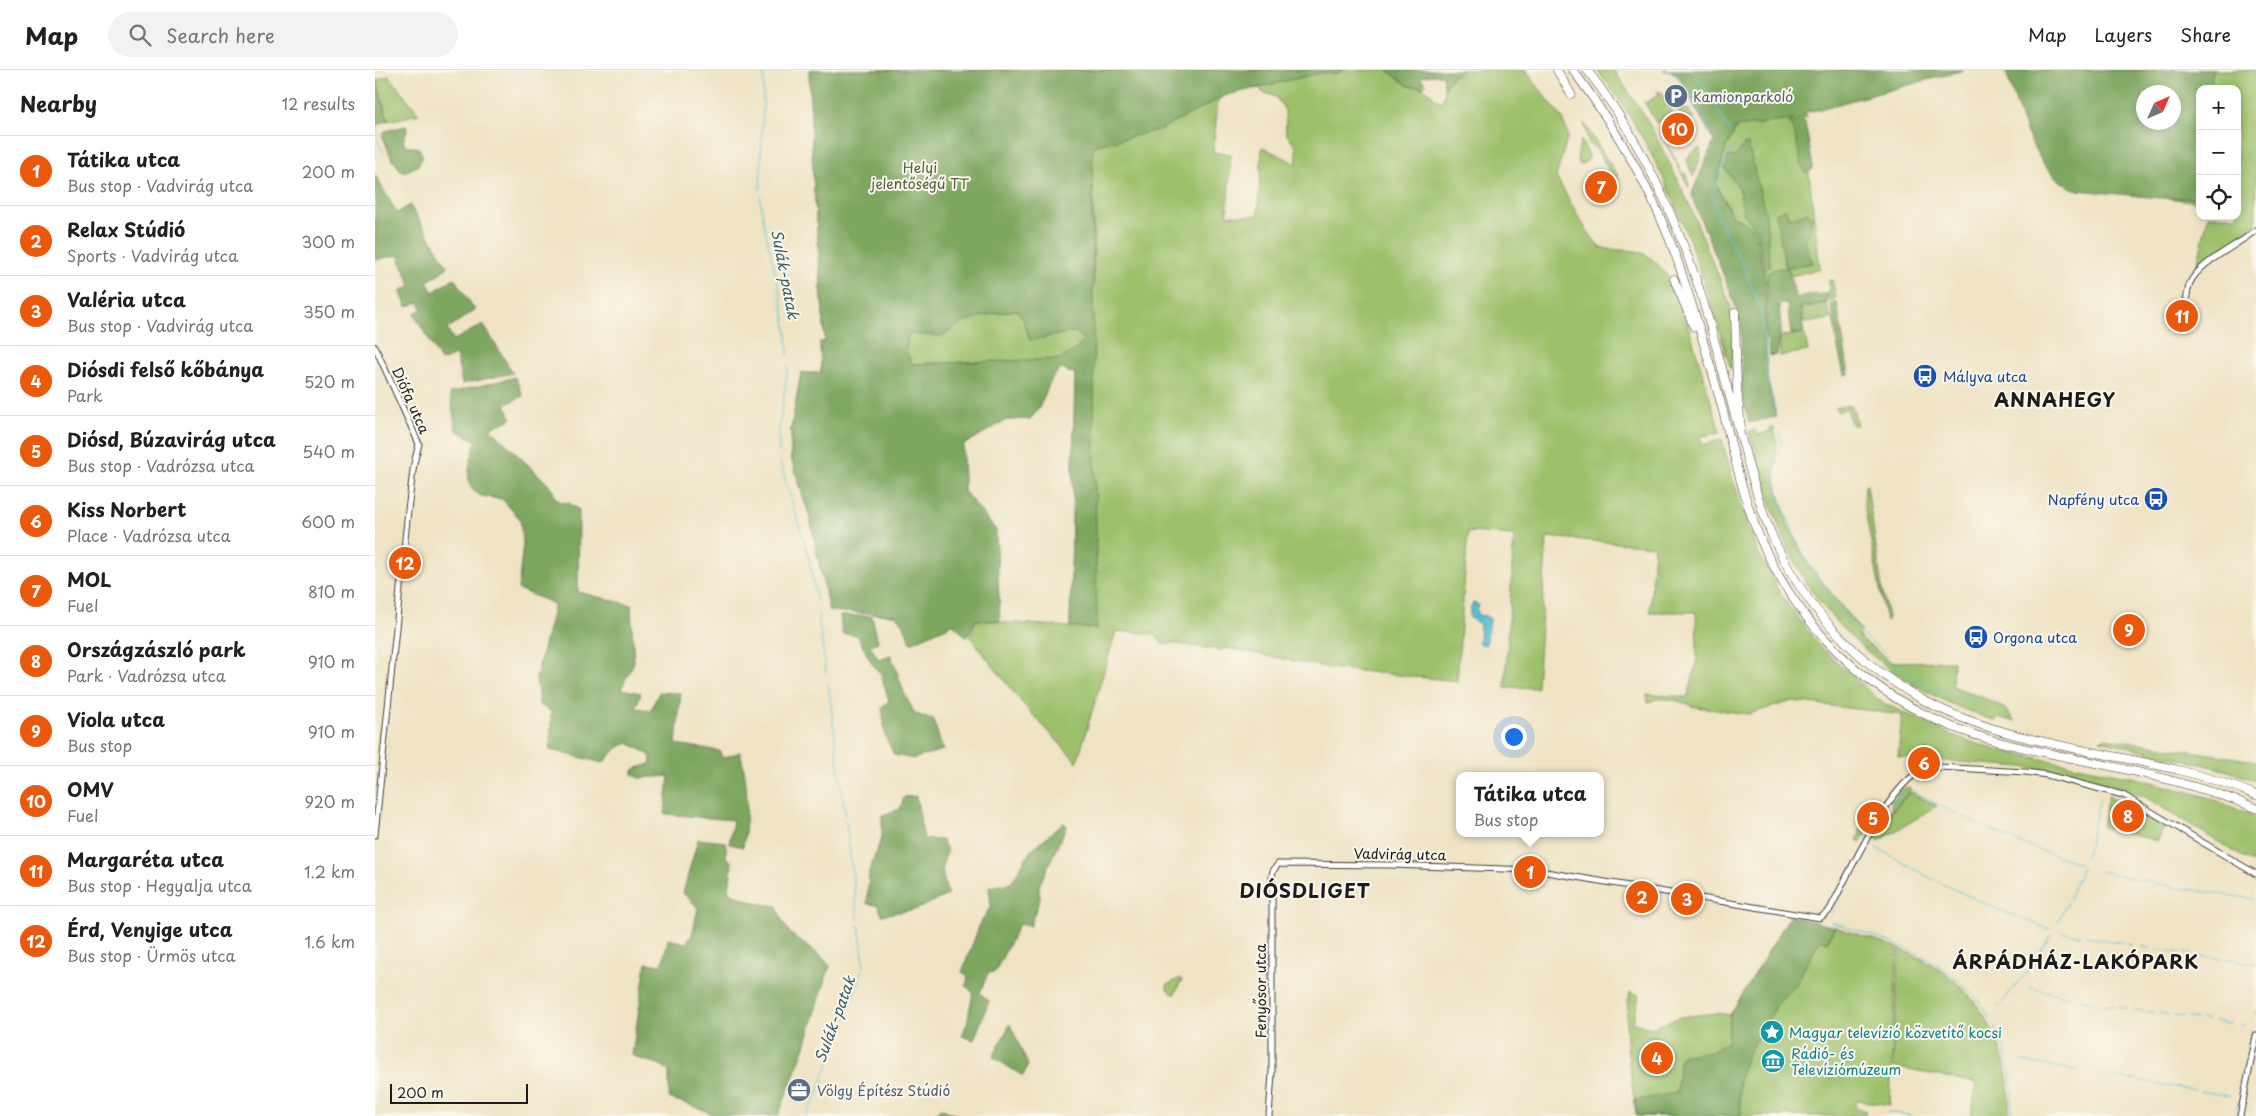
<!DOCTYPE html>
<html lang="en">
<head>
<meta charset="utf-8">
<style>
	:root { --surface:#fff; --page:#f2f2f2; --text:#202124; --muted:#757577; --line:#e0e0e0; --accent:#ea580c }
	body { margin:0; font-family:"Playpen Sans",sans-serif; background:var(--page); color:var(--text) }
	.controls { position:absolute; right:15px; top:15px; display:grid; overflow:hidden; border-radius:10px; box-shadow:0 2px 8px #0003 }
	.controls button { width:45px; height:45px; display:grid; place-items:center; padding:0; border:0; border-bottom:1px solid var(--line); background:var(--surface); color:var(--text); font:25px sans-serif }
	.compass { position:absolute; left:1761px; top:15px; width:45px; height:45px; border-radius:50%; background:var(--surface); box-shadow:0 2px 8px #0003; rotate:45deg }
	.scale { position:absolute; left:15px; bottom:12px; width:138px; box-sizing:border-box; padding-left:5px; border:2px solid #1c1c1c; border-top:0; font-size:14px; line-height:18px; white-space:nowrap; color:#1c1c1c; -webkit-text-stroke:4px #fbf7ec; paint-order:stroke }
	.you { position:absolute; left:1138px; top:666px; width:18px; height:18px; margin:-12px; border:4px solid #fff; border-radius:50%; background:#1a73e8; box-shadow:0 0 0 8px #1a73e833 }
	.badge { display:grid; place-items:center; width:32px; height:32px; border-radius:50%; background:var(--accent); color:#fff; font-size:16px; font-weight:700 }
	.pin { position:absolute; translate:-50% -50%; border:2px solid #fff; box-shadow:0 1px 5px #0006 }
	.popup { position:absolute; left:1081px; top:702px; width:148px; height:65px; box-sizing:border-box; display:grid; place-content:center; border-radius:10px; background:var(--surface); filter:drop-shadow(0 1px 4px #0005); font-size:16px; white-space:nowrap; color:var(--muted) }
	.popup b { font-size:19px; color:var(--text) }
	.popup::after { content:''; position:absolute; left:50%; top:100%; margin-left:-10px; border:10px solid transparent; border-top-color:var(--surface) }
	.list { margin:0; padding:0; list-style:none }
	h2 { display:flex; justify-content:space-between; align-items:center; height:65px; margin:0; padding:0 20px; font-size:21px }
	h2 small { font-size:16px; font-weight:400; color:var(--muted) }
	.list li { display:grid; grid-template-columns:32px 1fr auto; gap:15px; align-items:center; box-sizing:border-box; height:70px; padding:0 20px; border-top:1px solid var(--line) }
	.list b { display:block; font-size:19px; white-space:nowrap }
	.list p { margin:0; font-size:16px; white-space:nowrap; color:var(--muted) }
	.list em { font-size:16px; font-style:normal; color:var(--muted) }
	.icon { flex:none; width:28px; height:28px; fill:none; stroke:currentColor; stroke-width:2; stroke-linecap:round; stroke-linejoin:round }
	.map { position:relative; flex:none; width:1881px; height:1046px; overflow:hidden }
	header { display:flex; align-items:center; gap:30px; box-sizing:border-box; height:70px; padding:0 25px; background:var(--surface); border-bottom:1px solid var(--line) }
	header strong { font-size:24px }
	nav { display:flex; gap:28px; margin-inline-start:auto; font-size:18px }
	.search { width:350px; height:45px; background:var(--page); display:flex; align-items:center; gap:12px; box-sizing:border-box; padding:0 18px; border-radius:28px; color:var(--muted); font-size:19px }
	main { display:flex }
	aside { flex:1; background:var(--surface) }
	.map>svg:first-child { display:block }
</style>
</head>
<body>
<header>
<strong>Map</strong>
<div class="search"><svg class="icon" aria-label="search" viewBox="0 0 24 24"><circle cx="10" cy="10" r="6"/><path d="M15 15l6 6"/></svg>Search here</div>
<nav><a>Map</a><a>Layers</a><a>Share</a></nav>
</header>
<main>
<aside>
<h2>Nearby<small>12 results</small></h2>
<ul class="list">
<li><span class="badge">1</span><div><b>Tátika utca</b><p>Bus stop · Vadvirág utca</p></div><em>200 m</em></li>
<li><span class="badge">2</span><div><b>Relax Stúdió</b><p>Sports · Vadvirág utca</p></div><em>300 m</em></li>
<li><span class="badge">3</span><div><b>Valéria utca</b><p>Bus stop · Vadvirág utca</p></div><em>350 m</em></li>
<li><span class="badge">4</span><div><b>Diósdi felső kőbánya</b><p>Park</p></div><em>520 m</em></li>
<li><span class="badge">5</span><div><b>Diósd, Búzavirág utca</b><p>Bus stop · Vadrózsa utca</p></div><em>540 m</em></li>
<li><span class="badge">6</span><div><b>Kiss Norbert</b><p>Place · Vadrózsa utca</p></div><em>600 m</em></li>
<li><span class="badge">7</span><div><b>MOL</b><p>Fuel</p></div><em>810 m</em></li>
<li><span class="badge">8</span><div><b>Országzászló park</b><p>Park · Vadrózsa utca</p></div><em>910 m</em></li>
<li><span class="badge">9</span><div><b>Viola utca</b><p>Bus stop</p></div><em>910 m</em></li>
<li><span class="badge">10</span><div><b>OMV</b><p>Fuel</p></div><em>920 m</em></li>
<li><span class="badge">11</span><div><b>Margaréta utca</b><p>Bus stop · Hegyalja utca</p></div><em>1.2 km</em></li>
<li><span class="badge">12</span><div><b>Érd, Venyige utca</b><p>Bus stop · Ürmös utca</p></div><em>1.6 km</em></li>
</ul>
</aside>
<div class="map">
<svg width="1881" height="1046" viewBox="0 0 1881 1046">
	<rect width="100%" height="100%" fill="#fbf7ec"/>
	<filter id="ink" filterUnits="userSpaceOnUse"><feTurbulence type="fractalNoise" baseFrequency=".02" numOctaves="2"/><feDisplacementMap in="SourceGraphic" scale="10" xChannelSelector="R" yChannelSelector="G"/><feConvolveMatrix kernelMatrix="1 2 1 2 8 2 1 2 1" color-interpolation-filters="sRGB"/></filter>
	<filter id="wash" filterUnits="userSpaceOnUse"><feTurbulence type="fractalNoise" baseFrequency=".0096" numOctaves="4" result="noise"/><feDisplacementMap in="SourceGraphic" scale="20" xChannelSelector="R" yChannelSelector="G"/><feGaussianBlur stdDeviation="1.12" result="paint"/><feColorMatrix in="noise" values="0 0 0 0 0 0 0 0 0 0 0 0 0 0 0 0 0 1.4 0 .05"/><feComposite in="paint" operator="in"/></filter>
	<g filter="url(#wash)">
		<rect width="100%" height="100%" fill="#efe3c4"/>
		<path fill="#9cc06b" stroke="#5c6e44" fill-rule="evenodd" d="M434 0H863L867 19 845 24 786 56 718 76 786 59 843 29 838 82 856 84 852 145 883 146 887 77 922 94 921 77 911 63 910 40 901 27 887 22 885 18 879 19 875 0H1012L1034 16 1048 17 1062 30 1066 32 1069 28C1069 16 1074 5 1087 0 1097 0 1137 0 1150 0L1188 49 1193 66 1181 107 1210 158 1225 178C1237 180 1249 180 1260 181 1281 184 1297 212 1305 228L1345 362 1325 367 1328 375 1347 369 1358 410 1383 482 1406 525 1444 576 1505 631 1574 664 1600 673 1622 680 1757 707 1832 727 1881 747V795L1770 727 1751 719 1671 699 1523 687 1527 645 1418 631 1373 644 1315 636 1314 634C1302 631 1284 625 1273 633L1272 624 1313 627 1322 589 1321 542H1275L1279 476 1172 467 1162 618 1130 617 1139 465 1093 462 1082 611 955 598 851 578 845 580 798 573 788 575 780 564 741 561 702 692 648 634 595 567 601 550 454 541 435 448 416 387V359L426 303H446L445 272H450L438 106ZM718 116 719 217 707 232 695 262 655 270 648 249 642 240C621 244 598 246 579 256 569 262 567 268 555 265L553 253 537 252 533 211 648 208 649 245 695 244 710 225 708 222 717 211ZM691 286 692 302 700 303 695 557 601 550 589 421 588 375 631 350 655 349 664 338 676 308 539 326 536 294 685 289Z
			M1222 0H1238L1242 5 1271 48 1293 90 1315 136 1354 232 1359 253 1356 300C1325 195 1292 87 1222 0Z
			M1631 0H1881V155L1822 196 1833 146H1862V19H1825V132L1702 118ZM1768 22H1798V52H1768Z
			M14 6 44 44 13 51 2 10Z
			M1282 21 1286 22 1298 43 1281 53 1269 31 1271 33 1284 24Z
			M1344 24 1427 42 1445 199 1390 212 1379 158 1358 146 1341 115 1351 77 1361 59Z
			M1301 37 1314 40 1320 49 1307 46Z
			M1209 53 1243 106V112L1240 116 1235 110 1239 109 1220 77 1214 75Z
			M1286 60 1289 61 1286 63 1307 103 1312 104 1314 117 1286 63Z
			M1206 70 1214 86 1212 91 1205 95 1202 88Z
			M1325 78 1326 87 1318 107 1312 90 1315 84Z
			M1454 210H1457L1461 227 1457 231H1455C1454 226 1453 214 1454 210Z
			M1452 233 1456 249 1429 253 1426 238Z
			M1426 264 1430 265 1433 281 1405 286V269L1407 266Z
			M1473 335 1477 336 1482 355H1478L1475 351 1472 338 1463 342 1460 338Z
			M1398 356 1402 371 1400 410 1413 455 1431 491 1486 561 1483 564 1486 569 1516 592 1578 591 1577 616 1616 631 1630 639 1640 651 1622 648 1621 651C1537 624 1462 572 1420 493 1402 458 1391 420 1379 382L1383 381 1382 378 1379 379 1374 362 1381 360 1382 365 1393 362Z
			M1492 415 1507 519 1513 547 1511 552 1489 434 1490 416Z
			M1730 668 1881 691V711L1847 699 1725 670Z
			M1533 717 1536 719 1515 743 1499 769 1497 764 1504 752 1516 740 1517 732 1527 719Z
			M1535 722 1562 736 1504 771 1501 768 1515 744Z
			M1733 726 1756 734 1790 754 1783 771 1727 757Z
			M1488 753 1494 759 1485 772 1482 770Z
			M1415 846 1436 886 1445 868 1452 872 1460 857 1522 877 1515 1035 1482 1030 1480 1038 1491 1041 1489 1046H1261C1257 1006 1246 962 1255 922L1264 925 1258 953 1277 958 1305 947 1342 943 1355 945Z
			M1524 878C1545 888 1567 898 1583 914 1619 948 1638 997 1633 1046H1596L1602 1013 1518 997Z
			M805 908 807 910 799 925 792 919V915Z"/>
		<path fill="#7da65f" stroke="#4c613e" fill-rule="evenodd" d="M434 0H970L958 4 945 3 852 25 786 59 718 76 717 147 722 559 695 557 700 303 685 299C669 314 670 336 655 349L631 350 588 375 589 421 621 460 625 551 600 550 592 568 578 554 536 573 528 553 520 545 454 541 435 448 416 387V359L426 303H446L445 272H450L438 106ZM642 240 648 249 655 270C670 269 684 263 700 262L709 269 702 279 685 289 537 294 531 281 533 264 567 266C588 249 615 243 642 240Z
			M1012 0H1088L1076 8 1069 19 1068 5 1047 6 1046 8 1051 14 1048 17 1034 16Z
			M1288 0H1589L1430 43 1432 48 1361 57 1351 77 1341 115 1357 146 1379 158 1390 212V265L1393 313 1401 347 1374 353 1367 326 1366 256 1356 223 1319 133 1317 123 1339 71 1303 6 1296 1Z
			M1630 0H1837L1836 19H1825V128H1784L1703 120C1659 108 1644 39 1630 0ZM1768 22H1798V52H1768Z
			M0 8 13 51 0 56Z
			M1414 52H1430L1438 97 1437 100 1430 103C1422 87 1424 68 1414 52Z
			M31 56 32 60 28 71 30 75 44 78 48 87 42 96 28 103 17 89 7 65 10 61Z
			M1369 74H1373L1391 146 1395 196 1390 201 1382 159 1369 144 1364 118 1349 97 1354 86 1360 87Z
			M0 105 22 143 35 135 73 197 52 212 58 222 79 208 100 240 72 259 79 270 108 254 138 303 87 314 81 285 66 291 39 244 47 239 44 232 32 237 25 221 36 216 23 185 0 190Z
			M1410 138 1414 148 1421 147 1432 142 1437 146 1435 162 1430 172 1438 193 1415 197 1410 196 1401 143Z
			M1402 198H1413L1421 228 1431 225 1452 224 1453 232 1425 237 1429 263 1416 264 1412 233 1404 235 1406 259 1402 285 1395 286 1391 262 1392 204Z
			M1459 232 1462 233 1474 304 1469 305 1463 278 1456 234Z
			M140 307 148 326 130 335 137 349 115 358 177 418 180 428 186 432 194 433 204 440 203 522 256 535 259 592 246 619 266 623 261 638 276 640 284 622 306 623 301 674 345 681 347 688 365 682C374 712 373 745 368 777L354 774 358 750 290 744 294 706 264 708 258 704V700C264 696 270 697 276 693L275 685 253 673 242 678 228 693 175 680 176 641 164 635 161 608 179 534 143 519 148 474 145 449 127 429C121 428 113 428 107 426 84 418 97 387 101 371L81 360 75 323Z
			M465 546H497L503 572 495 575 503 589 516 585 530 625 540 644 558 649 568 680 538 689 519 685 510 665 507 637 514 631 506 604 497 594 482 565 467 564Z
			M541 726 549 769 567 770 573 782C563 796 569 810 573 825L542 839 507 845 503 835 492 834 494 801 507 767V745L525 739 529 727Z
			M688 753 692 755 664 816 665 828 655 856 644 854 620 902 613 903 605 923 614 931 599 970 587 966 592 953 598 923 591 916 593 907 587 902 605 854 616 836 614 817 636 813 656 780Z
			M323 769 351 772V787L357 792 354 822 380 833 402 836C413 876 433 869 455 896L429 979 403 1046H340L326 1039 294 1028V1001C282 989 270 994 257 985L271 893 287 895 293 869 311 873 317 865 323 838 308 823Z
			M1415 846 1460 857 1452 872 1445 869 1419 918 1405 930 1372 985 1364 1011 1366 1046H1262L1260 1030 1302 1023 1304 992 1308 985 1337 982 1352 972 1355 945Z
			M635 954 653 995 648 1006 618 987Z
			M565 1038 582 1045V1046H558Z"/>
		<path fill="#57c0d4" stroke="#3a6e78" d="M1098 533 1104 535 1102 539 1104 546 1109 545 1115 549 1112 570 1110 575 1104 573 1105 554 1095 548V539Z"/>
		<g fill="none" stroke-linecap="round" stroke-linejoin="round">
			<path stroke="#57c0d4" stroke-width="1" d="M1292 0C1309 3 1328 49 1336 64
				M1317 0 1332 21 1356 64
				M0 35 3 71 9 84
				M1356 79 1337 125 1345 152 1370 199 1386 241 1392 285 1391 301 1401 341
				M385 119 389 0
				M385 126C390 180 413 231 413 286
				M1404 362C1411 378 1399 393 1400 410 1401 421 1407 433 1411 443 1426 485 1451 531 1484 562 1493 571 1504 578 1513 586
				M404 382V361L413 297
				M405 392 433 485 442 532
				M443 544 451 604
				M1517 593C1537 606 1557 620 1581 626 1589 628 1597 627 1604 631
				M453 613 470 744
				M1540 709 1550 704
				M1537 721 1564 735
				M1518 735 1529 720
				M1566 736 1584 745
				M1588 747 1648 774 1705 794
				M471 751 483 849
				M1499 765 1508 749
				M1497 775 1559 810
				M1711 787 1725 728
				M1725 801 1761 809
				M1765 810 1775 812
				M1563 812 1622 839 1674 859
				M1779 813 1798 816
				M1800 817 1878 829
				M1694 829 1707 798
				M1456 844 1492 777
				M1683 851 1692 833
				M1456 852C1514 871 1566 884 1606 934
				M1687 862 1705 865
				M1711 866 1748 873
				M1752 874 1758 875
				M1768 877 1775 878
				M1780 879 1790 880
				M1794 881 1806 883
				M1809 883 1817 884
				M1822 885 1832 887
				M1836 887 1847 889
				M1851 889 1859 890
				M1863 891 1881 893
				M1652 917 1694 927
				M1698 928 1714 931
				M1717 932 1722 933
				M1726 934 1739 936
				M1607 936 1616 950
				M1623 937 1654 899 1676 865
				M1743 937 1752 938
				M1759 939 1768 941
				M1770 941 1779 943
				M1784 943 1794 945
				M1799 945 1808 947
				M1880 946 1881 940
				M1813 948 1821 949
				M1826 949 1831 950
				M1839 951 1856 953
				M1866 955H1870
				M1620 956C1634 986 1639 1014 1636 1046
				M1647 991 1699 1000
				M1700 1000 1704 1001
				M1708 1001 1717 1003
				M1721 1004H1724
				M1728 1005H1733
				M1737 1006 1742 1007
				M1747 1008 1753 1009
				M1755 1009 1763 1010
				M1766 1011 1778 1013
				M1781 1014 1819 1020
				M1866 1019 1877 959
				M1825 1021 1855 1026
				M1512 1042 1537 1046
				M431 1046 441 1028 487 900 489 893 484 855
				M1860 1046 1863 1031"/>
		</g>
	</g>
	<g filter="url(#ink)">
		<g fill="none" stroke-linecap="round" stroke-linejoin="round">
			<g stroke="#3c3a35" stroke-width="7">
				<path id="minor" d="M1809 247C1811 237 1811 223 1815 213 1824 192 1864 175 1881 160
					M0 277 44 374 39 393 33 440 0 765
					M894 1046 897 1003V806L898 801 903 794 1016 795 1159 800 1445 848 1454 841C1473 806 1509 724 1542 703 1549 698 1556 697 1564 697L1650 702 1672 705 1748 725 1881 804
					M1865 1046 1881 966"/>
			</g>
			<g stroke="#3c3a35" stroke-width="9">
				<path id="highway" d="M1182 0 1196 24
					M1198 0C1243 61 1281 126 1305 198 1321 246 1335 293 1348 341 1359 385 1369 432 1387 473 1420 546 1476 607 1547 643 1596 669 1652 679 1706 690 1765 702 1824 715 1881 738
					M1212 0C1264 66 1299 143 1325 221 1341 273 1354 326 1369 378 1377 409 1386 441 1399 470 1430 538 1483 594 1548 630 1651 685 1775 680 1881 725
					M1299 209 1319 257
					M1360 242 1362 319 1366 358"/>
			</g>
			<use href="#minor" stroke="#fff" stroke-width="5"/>
			<use href="#highway" stroke="#fff" stroke-width="8"/>
		</g>
	</g>
	<defs>
		<g id="parking-disc" transform="scale(1.25)"><circle r="9.5" fill="#5c6f8a" stroke="#fbf7ec"/><path d="M-3.5-5.5H1a3.5 3.5 0 0 1 0 7H-1V5.5H-3.5ZM-1-3.4V-.6H.8a1.4 1.4 0 0 0 0-2.8Z" fill="#fff"/></g>
		<g id="bus-disc" transform="scale(1.25)"><circle r="9.5" fill="#1a4fb4" stroke="#fbf7ec"/><path d="M-5-6H5V4H4V6H2V4H-2V6H-4V4H-5ZM-3.5-4V0h7V-4ZM-3.5 1.2v1.5H-2V1.2ZM2 1.2v1.5H3.5V1.2Z" fill="#fff"/></g>
		<g id="sight-disc" transform="scale(1.25)"><circle r="9.5" fill="#0f9aa8" stroke="#fbf7ec"/><path d="M0-6L1.8-2.2L6-1.7L2.9 1.2L3.7 5.4L0 3.3L-3.7 5.4L-2.9 1.2L-6-1.7L-1.8-2.2Z" fill="#fff"/></g>
		<g id="museum-disc" transform="scale(1.25)"><circle r="9.5" fill="#0f9aa8" stroke="#fbf7ec"/><path d="M0-6L6-3V-2H-6V-3ZM-5-1h2V3h-2ZM-1-1h2V3h-2ZM3-1h2V3H3ZM-6 4H6V6H-6Z" fill="#fff"/></g>
		<g id="office-disc" transform="scale(1.25)"><circle r="9.5" fill="#5c6f8a" stroke="#fbf7ec"/><path d="M-6-3h4V-5.5h4V-3h4V5H-6ZM-1-4.5V-3h2v-1.5ZM-6 0V1H6V0Z" fill="#fff"/></g>
	</defs>
	<g fill-rule="evenodd">
		<use href="#parking-disc" x="1301" y="26"/>
		<use href="#bus-disc" x="1550" y="306"/>
		<use href="#bus-disc" x="1781" y="429"/>
		<use href="#bus-disc" x="1601" y="567"/>
		<use href="#sight-disc" x="1397" y="962"/>
		<use href="#museum-disc" x="1398" y="991"/>
		<use href="#office-disc" x="424" y="1020"/>
	</g>
	<g text-anchor="middle" dominant-baseline="central" stroke-width="4" stroke-linejoin="round" paint-order="stroke">
		<g font-size="14" fill="#4e5e75" stroke="#fbf7ec" text-anchor="start">
			<text x="1318" y="26">Kamionparkoló</text>
			<text x="442" y="1020">Völgy Építész Stúdió</text>
		</g>
		<g font-size="14" fill="#4f5e3c" stroke="#fbf7ec">
			<text x="545" y="97">Helyi<tspan x="545" dy="16">jelentőségű TT</tspan></text>
		</g>
		<g font-size="14" fill="#164399" stroke="#fbf7ec" text-anchor="start">
			<text x="1568" y="306">Mályva utca</text>
			<text x="1764" y="429" text-anchor="end">Napfény utca</text>
			<text x="1618" y="567">Orgona utca</text>
		</g>
		<g font-size="14" fill="#1c1c1c" stroke="#fbf7ec">
			<text transform="translate(36 330) rotate(66)">Diófa utca</text>
			<text transform="translate(1025 784) rotate(1)">Vadvirág utca</text>
			<text transform="translate(885 921) rotate(-90)">Fenyősor utca</text>
		</g>
		<g font-size="14" fill="#0d838f" stroke="#fbf7ec" text-anchor="start">
			<text x="1414" y="962">Magyar televízió közvetítő kocsi</text>
			<text x="1416" y="983">Rádió- és<tspan x="1416" dy="16">Televíziómúzeum</tspan></text>
		</g>
		<g font-size="15" font-style="italic" fill="#345e66" stroke="#fbf7ec">
			<text transform="translate(411 204) rotate(79)">Sulák-patak</text>
			<text transform="translate(459 949) rotate(-70)">Sulák-patak</text>
		</g>
		<g font-size="19" font-weight="bold" letter-spacing="1" fill="#1c1c1c" stroke="#fbf7ec">
			<text x="1680" y="329">ANNAHEGY</text>
			<text x="930" y="820">DIÓSDLIGET</text>
			<text x="1701" y="891">ÁRPÁDHÁZ-LAKÓPARK</text>
		</g>
	</g>
</svg>
<div class="controls">
<button>+</button>
<button>−</button>
<button><svg class="icon" aria-label="locate" viewBox="0 0 24 24"><circle cx="12" cy="12" r="6"/><path d="M12 2v4M12 18v4M2 12h4M18 12h4"/></svg></button>
</div>
<svg class="compass" viewBox="-18 -18 36 36"><path d="M0-13l5 13h-10z" fill="#e53935"/><path d="M0 13l5-13h-10z" fill="#757577"/></svg>
<div class="scale">200 m</div>
<div class="you"></div>
<div class="pin badge" style="left:1155px;top:802px">1</div>
<div class="popup"><b>Tátika utca</b>Bus stop</div>
<div class="pin badge" style="left:1267px;top:827px">2</div>
<div class="pin badge" style="left:1312px;top:829px">3</div>
<div class="pin badge" style="left:1282px;top:988px">4</div>
<div class="pin badge" style="left:1498px;top:748px">5</div>
<div class="pin badge" style="left:1549px;top:693px">6</div>
<div class="pin badge" style="left:1226px;top:117px">7</div>
<div class="pin badge" style="left:1753px;top:746px">8</div>
<div class="pin badge" style="left:1754px;top:560px">9</div>
<div class="pin badge" style="left:1303px;top:59px">10</div>
<div class="pin badge" style="left:1807px;top:246px">11</div>
<div class="pin badge" style="left:30px;top:493px">12</div>
</div>
</main>
</body>
</html>
